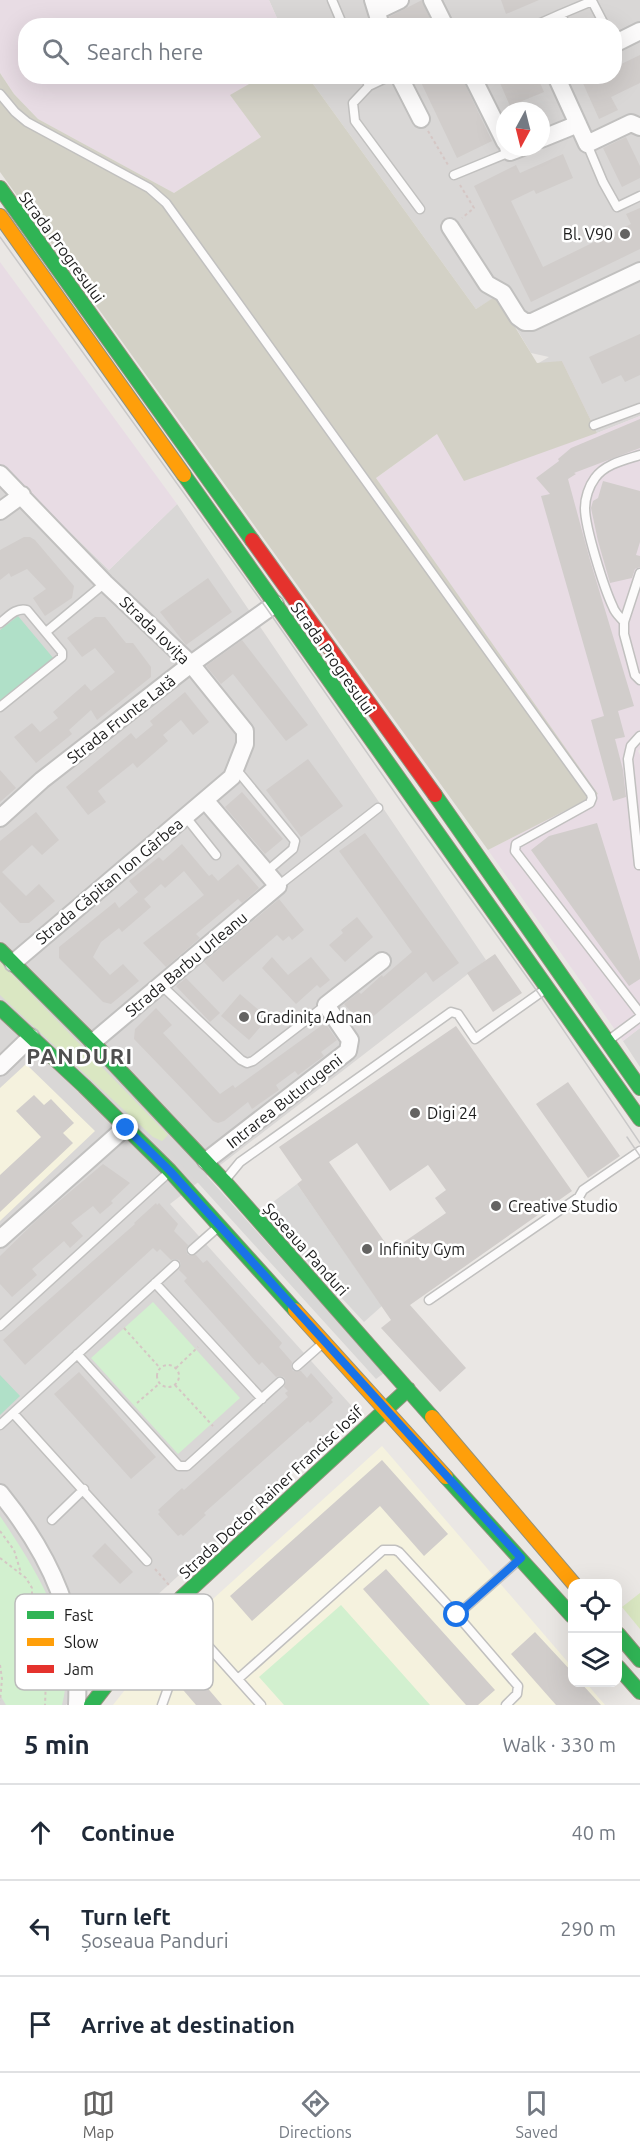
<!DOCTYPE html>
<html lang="en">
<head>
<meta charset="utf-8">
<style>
	:root { --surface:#fff; --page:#f2f2f3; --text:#1f2937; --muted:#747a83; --line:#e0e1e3; --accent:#646362 }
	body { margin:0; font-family:Ubuntu,sans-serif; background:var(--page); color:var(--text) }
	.controls { position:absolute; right:18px; bottom:18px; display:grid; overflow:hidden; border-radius:12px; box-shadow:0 6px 24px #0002 }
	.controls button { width:54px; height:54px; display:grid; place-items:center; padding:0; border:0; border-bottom:2px solid var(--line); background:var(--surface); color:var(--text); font:30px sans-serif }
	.compass { position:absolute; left:496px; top:102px; width:54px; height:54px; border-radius:50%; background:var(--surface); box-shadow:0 6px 24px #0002; rotate:187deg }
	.stop { position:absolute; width:18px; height:18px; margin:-14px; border:4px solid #1a73e8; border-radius:50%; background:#fff }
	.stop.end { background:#1a73e8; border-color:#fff; box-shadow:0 2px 6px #0008 }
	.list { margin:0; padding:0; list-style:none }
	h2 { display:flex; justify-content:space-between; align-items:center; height:78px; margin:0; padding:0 24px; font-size:26px }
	h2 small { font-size:20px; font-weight:400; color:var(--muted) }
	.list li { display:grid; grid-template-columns:39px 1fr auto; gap:18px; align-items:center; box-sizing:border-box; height:96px; padding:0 24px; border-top:2px solid var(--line) }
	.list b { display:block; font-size:22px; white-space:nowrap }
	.list p { margin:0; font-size:20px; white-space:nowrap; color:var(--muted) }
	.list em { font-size:20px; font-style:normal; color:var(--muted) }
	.icon { flex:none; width:33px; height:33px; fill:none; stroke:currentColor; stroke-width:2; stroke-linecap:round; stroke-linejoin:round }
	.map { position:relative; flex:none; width:640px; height:1705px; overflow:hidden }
	.search { position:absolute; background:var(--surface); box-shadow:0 6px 24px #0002; left:18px; right:18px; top:18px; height:66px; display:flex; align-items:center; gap:15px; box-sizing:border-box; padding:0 21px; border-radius:24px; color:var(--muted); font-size:22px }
	.sheet { height:366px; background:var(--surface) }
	nav { display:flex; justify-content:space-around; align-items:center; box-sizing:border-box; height:84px; border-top:2px solid var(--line); background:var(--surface); font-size:16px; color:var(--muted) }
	nav a { display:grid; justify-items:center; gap:3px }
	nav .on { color:var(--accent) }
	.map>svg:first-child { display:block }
</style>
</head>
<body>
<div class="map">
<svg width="640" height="1705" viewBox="0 0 640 1705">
	<rect width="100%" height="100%" fill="#eae7e4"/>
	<path fill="#d9d7d6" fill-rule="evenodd" d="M269 0H640V416L597 433 537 364 549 357 531 353 497 296 476 309 308 77 614 76V26L280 25ZM505 111H541V147H505Z
		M0 464 109 570 177 504 486 960 170 1204 357 1412 153 1599 66 1705H0Z
		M640 1028V1067L623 1041Z"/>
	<path fill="#e8dce4" d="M0 0H269L280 25 26 26V76L261 77 231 95 261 137 174 193 38 119 14 94 0 73Z
		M0 262 177 504 109 570 0 464Z
		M562 361 597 433 640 416V749L638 751 640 755V1028L623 1041 488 850 597 794 376 478 501 388Z"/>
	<path fill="#f5f2de" d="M26 1064 95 1131 0 1221V1088Z
		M382 1446 572 1667V1682L586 1683 605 1705H113L128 1686 183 1626Z"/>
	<path fill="#d8d7d6" d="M179 1145 384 1373 376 1379 170 1152Z
		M297 1184 382 1306 364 1322 261 1211Z"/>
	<path fill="#d3d1c6" d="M0 73 14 94 38 119 174 193 261 137 230 95 261 77H308L476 309 496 296 537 363 562 361 597 433 464 481 437 434 376 478 598 794 488 850 0 172Z"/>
	<path fill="#dae7c2" d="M0 962 168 1135 162 1141 153 1137 0 995Z
		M640 1593V1629L622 1607Z"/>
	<path fill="#d2f0cf" d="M153 1302 240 1398 178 1454 91 1358Z
		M0 1516C36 1570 80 1636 62 1705H6L0 1695Z
		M341 1605 430 1705H284L259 1677Z"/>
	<path fill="#b0e0c8" d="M18 616 54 659 0 701V630Z
		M0 1375 20 1396 0 1415Z"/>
	<path fill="#d1cdcb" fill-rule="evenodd" d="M422 0 433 26H393L389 17Z
		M501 0H539L506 14Z
		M640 55V83L611 97 618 110 599 119 582 81 592 76H615V67Z
		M418 76H461L492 141 457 158Z
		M497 76H537L544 92 510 106Z
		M626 137 640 166V178L622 187 603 148Z
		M563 154 573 178 536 194 534 190 511 201 543 267 631 224 626 214 640 208V249L531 302 474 186 516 165 520 173Z
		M640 334V375L625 382 621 375 602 384 589 357Z
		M640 419V448L574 473 576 474 568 479 590 560 634 706 618 711 625 737 615 739 623 770 626 797 613 801 591 720 604 716 541 496 550 494 536 478 559 461 558 459 571 448Z
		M603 481 640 491V542L636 555 640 556V567L635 569 632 578 610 583 598 541 591 508 593 501 598 498Z
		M24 537H30L35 540 74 586 72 598 45 616 33 598 46 589 27 569 11 577 9 573 0 580V550Z
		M208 578 232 612 186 645 160 612Z
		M95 617H105L126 643H133L151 667V677L97 720 91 710 69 730 72 734 36 763 14 737 32 723 40 732 58 718 53 712 85 684 91 691 115 672 95 648 82 657 67 638Z
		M242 640 308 725 286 741 233 674 221 684 206 666Z
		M185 692 209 722 193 735 181 720 163 735 168 741 137 768 133 763 98 791 106 802 88 815 66 787 131 733 136 739 153 725 150 721Z
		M308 759 343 806 301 837 266 790Z
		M0 770 16 788 0 802Z
		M242 792 283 839 265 854 225 807Z
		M36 812 59 840 42 855 32 845 2 872 26 896 39 884 55 901 29 923H20L0 902V841Z
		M597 823 640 961V979L629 986 531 850 549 836Z
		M365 833 459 963 433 982 426 972 363 1025 344 1004 359 992 361 994 382 975 383 977 412 952 339 851Z
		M182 844 209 876 212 874 218 881 238 864 259 888 242 903 238 899 196 934 200 938 166 967 143 943 204 895 184 871 165 888 161 884 144 899 129 881 159 857 163 861Z
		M138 892 151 907 122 932 119 928 101 942 93 957 110 975 123 964 139 981 111 1004 103 1002 59 958V947L115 902 119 908Z
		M279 899 304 930 292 940 289 936 283 941 277 935 223 982 204 962Z
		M357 917 373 937 345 962 329 945 343 933 341 930Z
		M495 954 522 993 493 1012 467 973Z
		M272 957 288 975 311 957 330 980 320 988 317 985 296 1004 262 968Z
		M186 978 220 1013 210 1022 176 986Z
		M240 994 268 1018 249 1040 221 1016Z
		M156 1008 172 1025 163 1033 220 1094 233 1085 235 1088 325 1023 337 1040 321 1052 324 1056 298 1075 295 1071 276 1085 279 1090 252 1109 248 1102 224 1121 218 1123 213 1121 134 1039 135 1029Z
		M456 1026 572 1191 410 1305 466 1368 440 1392 381 1328 391 1320 297 1184 302 1180 279 1147ZM357 1143 390 1191 428 1165 446 1190 435 1198 446 1213 391 1251 329 1162Z
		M568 1082 620 1156 588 1178 536 1104Z
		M34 1095 44 1105 51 1099 74 1123 63 1133 73 1143 0 1212V1175L41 1137 16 1111Z
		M103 1164 130 1183 111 1201 113 1203 100 1214 93 1206 71 1223 83 1236 70 1248 64 1241 32 1269 37 1275 12 1297 0 1284V1256L39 1218Z
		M156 1203 157 1205 159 1203 178 1224 174 1231 188 1245 186 1251 188 1255H196L203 1263 207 1260 282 1343 279 1347 292 1362 291 1367 293 1371H301L307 1378 311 1373 333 1398 331 1400 333 1402 310 1423 308 1421 204 1513 206 1515 183 1536 181 1534 178 1536 158 1514 160 1512 158 1510 182 1488 184 1490 288 1397 285 1393 288 1391 284 1387 286 1381 284 1377 279 1376 276 1377 262 1362 259 1365 184 1281 187 1278 179 1270 181 1264 179 1260 174 1259 171 1260 160 1249 157 1252 153 1248 25 1365 3 1340 135 1224 134 1223Z
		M79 1372 156 1457 131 1479 54 1394Z
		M382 1460 448 1534 424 1556 380 1506 252 1621 230 1596Z
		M105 1543 133 1572 120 1584 92 1556Z
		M386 1569 495 1690 478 1705H466L363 1589Z
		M535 1632 573 1673V1683H581L601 1705H556L511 1654Z
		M193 1671 222 1705H196L178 1684Z"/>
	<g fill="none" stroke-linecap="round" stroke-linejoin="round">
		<g stroke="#c1c0bf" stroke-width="11">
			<path id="lane" d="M332 0 343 26
				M561 14 592 1 605 26
				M534 26 561 14 566 26
				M365 76 369 86 353 103 355 121 420 209
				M369 86 390 76
				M0 94 15 112 27 122 149 188 166 203 591 794 592 798 590 803 516 844 515 851 640 1013
				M587 144 603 182 617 207 640 196
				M454 175 510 152
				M594 425 640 408
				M640 573 624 622V634L635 675 640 680
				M624 622C620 617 615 613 613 607 604 588 585 528 585 508 585 498 589 486 595 478 605 464 624 460 640 455
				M0 623C8 617 16 607 27 610L62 652V657L0 707
				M46 632 105 583
				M236 769 295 841 293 849 266 872
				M185 816 216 855
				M639 865 628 759 631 746 640 736
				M278 886 378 808
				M161 985 241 1060 247 1063 253 1061 326 1005
				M609 1040 640 1017
				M226 1179 240 1162 451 1012 458 1014 475 1039 547 988
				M192 1250 217 1228
				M155 1283 262 1399
				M429 1300 579 1197 583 1190 640 1151
				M0 1326 167 1174
				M77 1354 179 1466H187L280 1382
				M297 1366 323 1343
				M0 1425 13 1413
				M52 1520 84 1489
				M147 1561 13 1413 175 1265
				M457 1615 518 1686 517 1694 506 1705
				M238 1679 383 1550H395L399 1552 457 1615 519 1560
				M162 1705 171 1680 196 1649 206 1645 209 1647 261 1705"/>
		</g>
		<g stroke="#c1c0bf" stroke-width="20">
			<path id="street" d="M373 0 381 26
				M432 0 445 26
				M377 11 400 0
				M614 44 640 31
				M399 76 421 119
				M472 76 505 142
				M556 76 587 144 631 123 640 127
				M541 139 578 124
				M508 147 510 152 523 147
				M450 227 487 284 503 293 518 317 525 322H532L640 271
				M0 474 105 583 191 664 245 731V744L232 777 13 963
				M0 511 22 495
				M0 818 42 780 191 664 275 604
				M93 1042 278 886 205 800
				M0 1067 31 1037
				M206 1161 348 1051 350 1040 326 1005 382 961
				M0 1239 126 1127
				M0 1493C52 1557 81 1622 77 1705
				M67 1614C96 1636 105 1640 141 1640"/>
		</g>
		<g stroke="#93927d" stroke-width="16">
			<path id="fast" d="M0 188 252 540
				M184 475 640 1119
				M435 795 640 1088
				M0 950 111 1061 224 1181 432 1417
				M0 1008 84 1086 170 1171 295 1310
				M446 1477 572 1616
				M618 1634 640 1660
				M618 1667 640 1692
				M91 1705 141 1640 181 1598 408 1389"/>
		</g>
		<g stroke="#93927d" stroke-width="16">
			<path id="slow" d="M0 216 184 475
				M295 1310 446 1477
				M432 1417 574 1584"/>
		</g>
		<g stroke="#93927d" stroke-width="16">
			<path id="jam" d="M252 540 435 795"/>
		</g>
		<path stroke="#d5c6c4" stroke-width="2" stroke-dasharray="3 3" stroke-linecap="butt" d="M428 131 448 165
			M460 185 474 208 462 218
			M124 1328 160 1368
			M157 1376a11 11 0 1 1 22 0a11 11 0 1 1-22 0Z
			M176 1368 198 1347
			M175 1385 213 1426
			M137 1403 160 1383
			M0 1531 14 1550 21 1573
			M0 1558 26 1578 32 1588V1619L35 1638 44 1667 46 1679 45 1705
			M155 1569 169 1585
			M0 1665 2 1679 0 1701
			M44 1667 61 1684"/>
		<use href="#lane" stroke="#fcfbfb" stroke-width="8"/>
		<use href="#street" stroke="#fcfbfb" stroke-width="16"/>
		<use href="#fast" stroke="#30b455" stroke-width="14"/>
		<use href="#slow" stroke="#ff9f0a" stroke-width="14"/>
		<use href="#jam" stroke="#e5322d" stroke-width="14"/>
		<path stroke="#c9c8c8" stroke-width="1.5" d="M0 237 267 609 409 813 539 994 640 1143
			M627 1137 640 1156"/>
	</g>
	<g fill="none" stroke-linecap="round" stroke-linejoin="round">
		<path stroke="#1a73e8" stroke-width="8" d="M126 1128 170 1171 521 1558 457 1615"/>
	</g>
	<g fill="#646362" stroke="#fff" stroke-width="2">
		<circle cx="625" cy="234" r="6"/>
		<circle cx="244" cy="1017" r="6"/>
		<circle cx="415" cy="1113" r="6"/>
		<circle cx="496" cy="1206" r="6"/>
		<circle cx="367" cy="1249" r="6"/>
	</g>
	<g text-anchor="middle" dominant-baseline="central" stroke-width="5" stroke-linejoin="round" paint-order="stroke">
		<g font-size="16" fill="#1c1c1c" stroke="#fff" text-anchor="start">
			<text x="613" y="234" text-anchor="end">Bl. V90</text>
			<text x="256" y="1017">Gradinița Adnan</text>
			<text x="427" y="1113">Digi 24</text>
			<text x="508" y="1206">Creative Studio</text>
			<text x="379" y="1249">Infinity Gym</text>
		</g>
		<g font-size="16" fill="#1c1c1c" stroke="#fff">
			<text transform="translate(62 247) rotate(54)">Strada Progresului</text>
			<text transform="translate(155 630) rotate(44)">Strada Iovița</text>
			<text transform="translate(333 658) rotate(55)">Strada Progresului</text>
			<text transform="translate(121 719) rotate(-38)">Strada Frunte Lată</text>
			<text transform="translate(109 881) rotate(-40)">Strada Căpitan Ion Gârbea</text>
			<text transform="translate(186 964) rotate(-40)">Strada Barbu Urleanu</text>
			<text transform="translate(284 1101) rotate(-38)">Intrarea Buturugeni</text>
			<text transform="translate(306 1249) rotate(48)">Șoseaua Panduri</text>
			<text transform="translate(271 1492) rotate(-43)">Strada Doctor Rainer Francisc Iosif</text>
		</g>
		<g font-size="22" font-weight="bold" letter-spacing="1.5" fill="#4f4f4f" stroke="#fff">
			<text x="80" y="1055">PANDURI</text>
		</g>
	</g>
	<rect x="15" y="1594" width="198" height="96" rx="9" fill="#fff" stroke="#bbb" stroke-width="1.5"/>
	<rect x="27" y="1611" width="27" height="8" fill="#30b455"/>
	<rect x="27" y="1638" width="27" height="8" fill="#ff9f0a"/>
	<rect x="27" y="1665" width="27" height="8" fill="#e5322d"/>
	<g font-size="16" fill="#1c1c1c">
		<text x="64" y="1621">Fast</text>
		<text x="64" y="1648">Slow</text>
		<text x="64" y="1675">Jam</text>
	</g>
</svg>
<div class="controls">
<button><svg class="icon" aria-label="locate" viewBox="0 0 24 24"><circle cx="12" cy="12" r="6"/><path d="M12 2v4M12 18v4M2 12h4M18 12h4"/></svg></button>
<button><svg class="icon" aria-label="layers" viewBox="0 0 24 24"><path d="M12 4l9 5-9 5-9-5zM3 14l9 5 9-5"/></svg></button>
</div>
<svg class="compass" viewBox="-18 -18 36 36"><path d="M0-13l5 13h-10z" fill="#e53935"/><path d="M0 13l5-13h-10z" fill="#747a83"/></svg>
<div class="stop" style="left:457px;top:1615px"></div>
<div class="stop end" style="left:126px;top:1128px"></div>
<div class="search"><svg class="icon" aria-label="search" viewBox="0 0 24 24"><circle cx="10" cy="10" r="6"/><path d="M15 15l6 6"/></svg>Search here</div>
</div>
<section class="sheet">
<h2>5 min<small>Walk · 330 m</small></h2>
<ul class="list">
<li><svg class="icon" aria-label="ahead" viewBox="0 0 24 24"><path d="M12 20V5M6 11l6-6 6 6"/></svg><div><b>Continue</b></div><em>40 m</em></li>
<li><svg class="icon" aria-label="left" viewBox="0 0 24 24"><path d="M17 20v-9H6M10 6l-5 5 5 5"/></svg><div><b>Turn left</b><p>Șoseaua Panduri</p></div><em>290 m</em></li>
<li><svg class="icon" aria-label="arrive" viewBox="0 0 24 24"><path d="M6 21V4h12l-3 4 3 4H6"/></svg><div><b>Arrive at destination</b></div></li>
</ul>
</section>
<nav>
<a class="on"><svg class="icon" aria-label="map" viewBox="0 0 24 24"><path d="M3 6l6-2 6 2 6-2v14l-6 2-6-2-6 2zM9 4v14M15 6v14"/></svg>Map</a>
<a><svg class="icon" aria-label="directions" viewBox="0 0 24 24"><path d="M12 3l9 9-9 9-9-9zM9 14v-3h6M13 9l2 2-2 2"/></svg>Directions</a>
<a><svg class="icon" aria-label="saved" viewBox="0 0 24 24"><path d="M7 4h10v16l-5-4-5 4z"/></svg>Saved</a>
</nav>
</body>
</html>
